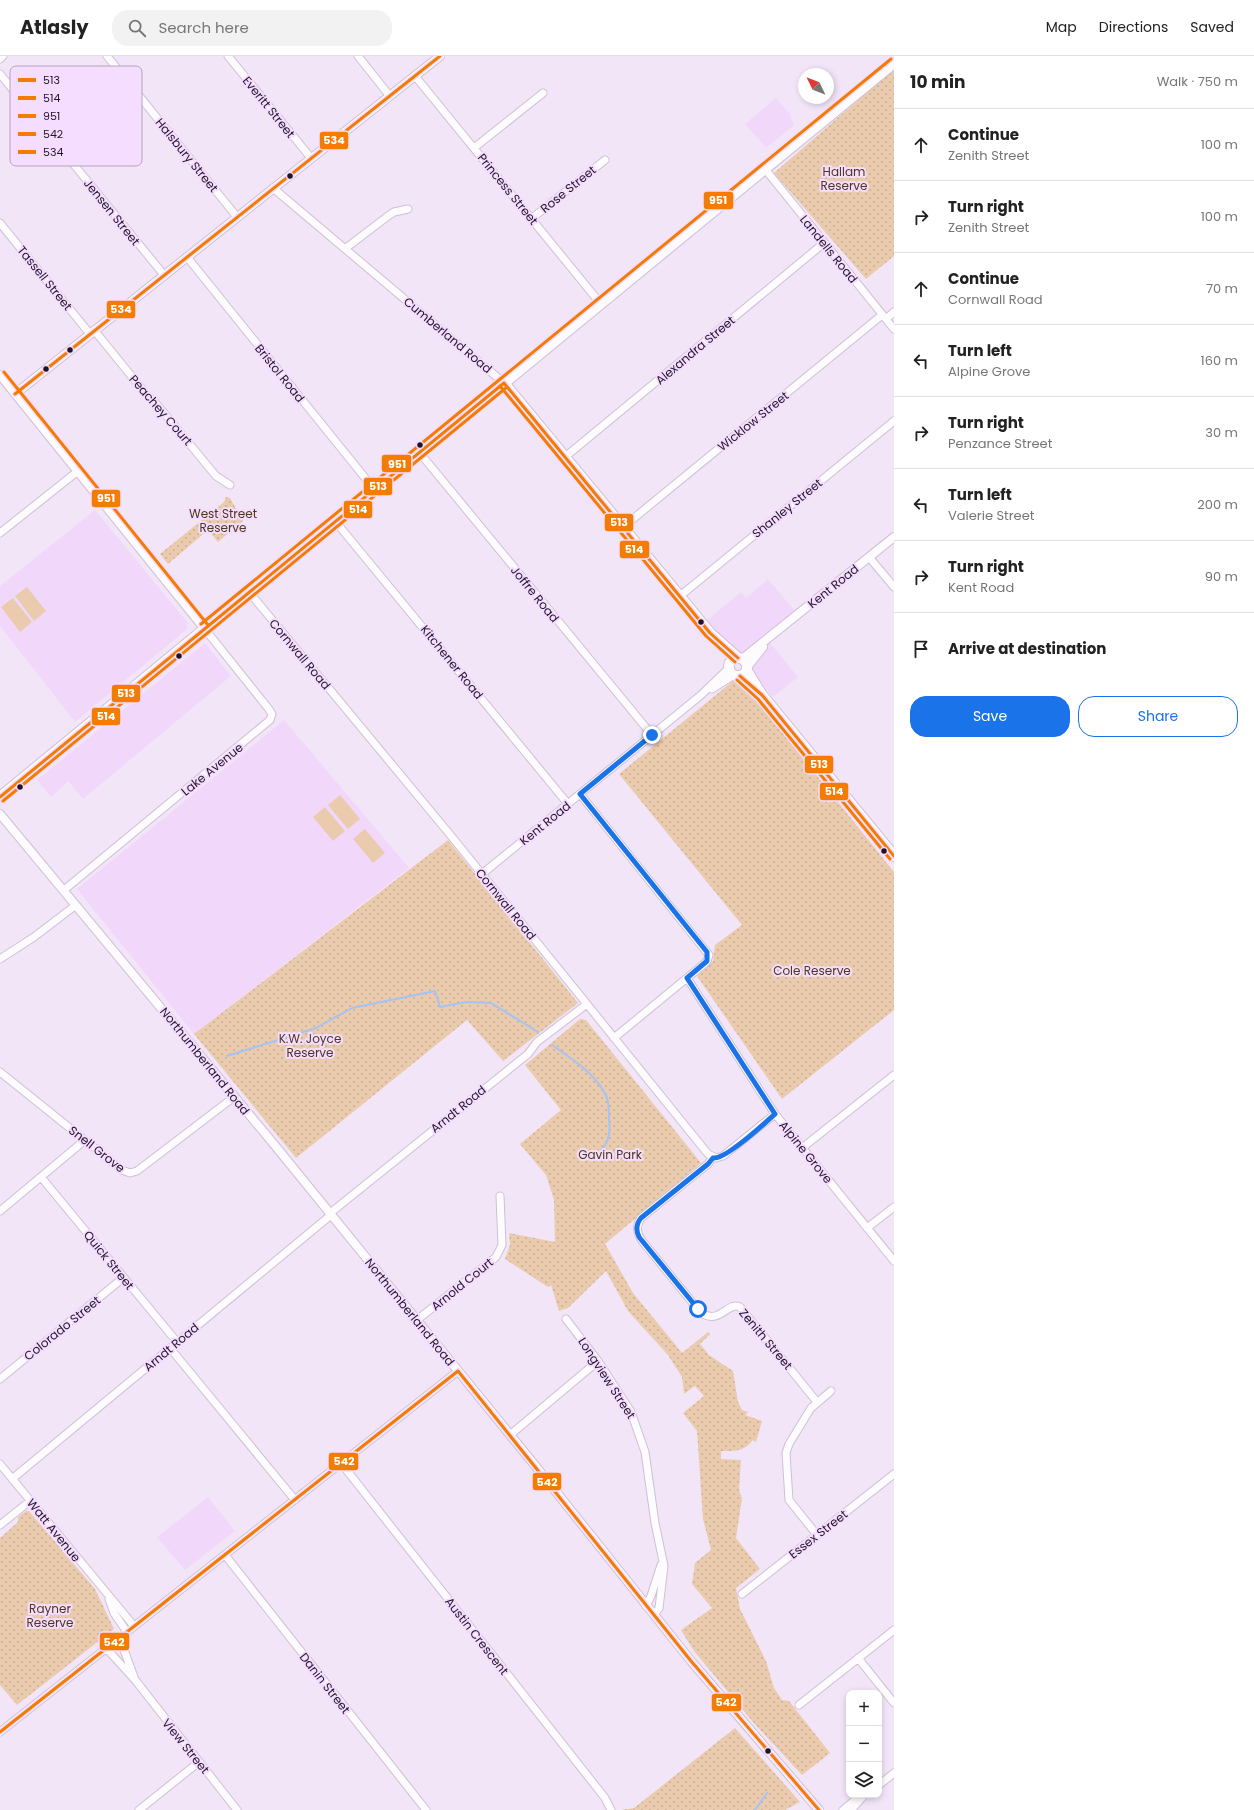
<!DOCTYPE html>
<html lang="en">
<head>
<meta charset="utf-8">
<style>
	:root { --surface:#fff; --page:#f2f2f2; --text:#222; --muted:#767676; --line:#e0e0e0; --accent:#1a73e8 }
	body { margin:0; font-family:Poppins,sans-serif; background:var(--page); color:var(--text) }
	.controls { position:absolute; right:12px; bottom:12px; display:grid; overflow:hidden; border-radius:8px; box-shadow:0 2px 6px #0003 }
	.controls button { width:36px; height:36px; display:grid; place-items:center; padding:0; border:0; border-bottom:1px solid var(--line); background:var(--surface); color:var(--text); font:20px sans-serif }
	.compass { position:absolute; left:798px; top:12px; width:36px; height:36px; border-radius:50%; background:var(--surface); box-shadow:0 2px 6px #0003; rotate:313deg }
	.stop { position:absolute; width:12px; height:12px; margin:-9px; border:3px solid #1a73e8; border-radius:50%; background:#fff }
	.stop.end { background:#1a73e8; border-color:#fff; box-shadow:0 1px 4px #0008 }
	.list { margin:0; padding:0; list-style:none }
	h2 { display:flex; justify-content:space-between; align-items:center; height:52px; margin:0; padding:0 16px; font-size:17px }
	h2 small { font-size:13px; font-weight:400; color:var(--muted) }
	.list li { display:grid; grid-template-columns:26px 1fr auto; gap:12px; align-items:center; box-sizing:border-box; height:72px; padding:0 16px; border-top:1px solid var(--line) }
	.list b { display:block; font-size:15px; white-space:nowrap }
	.list p { margin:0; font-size:13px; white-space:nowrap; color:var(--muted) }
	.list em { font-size:13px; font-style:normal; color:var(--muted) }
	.actions { display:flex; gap:8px; padding:12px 16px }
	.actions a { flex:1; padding:9px 0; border:1px solid var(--accent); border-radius:16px; text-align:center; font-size:14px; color:var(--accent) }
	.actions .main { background:var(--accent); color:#fff }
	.icon { flex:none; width:22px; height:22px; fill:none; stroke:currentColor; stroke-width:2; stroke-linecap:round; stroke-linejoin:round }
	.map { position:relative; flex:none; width:894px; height:1754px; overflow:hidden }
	header { display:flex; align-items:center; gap:24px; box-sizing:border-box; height:56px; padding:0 20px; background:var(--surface); border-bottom:1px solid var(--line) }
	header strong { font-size:19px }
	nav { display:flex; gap:22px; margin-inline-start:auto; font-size:14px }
	.search { width:280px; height:36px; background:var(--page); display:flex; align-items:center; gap:10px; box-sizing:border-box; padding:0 14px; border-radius:16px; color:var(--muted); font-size:15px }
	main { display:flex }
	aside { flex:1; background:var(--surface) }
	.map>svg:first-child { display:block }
</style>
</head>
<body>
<header>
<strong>Atlasly</strong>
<div class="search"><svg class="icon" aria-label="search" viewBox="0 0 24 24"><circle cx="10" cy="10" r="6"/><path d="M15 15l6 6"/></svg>Search here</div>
<nav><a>Map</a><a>Directions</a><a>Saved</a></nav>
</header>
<main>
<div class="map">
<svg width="894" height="1754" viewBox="0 0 894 1754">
	<defs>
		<pattern id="park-dots" width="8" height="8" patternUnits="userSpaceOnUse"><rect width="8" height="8" fill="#eacbad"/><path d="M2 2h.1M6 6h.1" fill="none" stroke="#c8ad95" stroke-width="1.8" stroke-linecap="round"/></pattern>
	</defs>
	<rect width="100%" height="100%" fill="#f2e5f7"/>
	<path fill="#f1d8fb" d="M776 42 790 58 794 69 766 92 745 68Z
		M95 454 188 567 187 573 75 666 0 570V530Z
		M768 523 795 555 766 582 798 621 773 641 707 564 741 536 746 542Z
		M205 587 231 620 83 743 68 725 51 741 37 724Z
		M284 664 409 812 194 978 77 833Z
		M208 1441 235 1475 185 1514 157 1481Z"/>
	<path fill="#eacbad" d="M27 531 46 555 34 565 15 540Z
		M13 542 32 566 20 576 1 551Z
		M340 739 360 763 348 773 328 749Z
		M325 751 345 775 333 785 313 761Z
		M365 773 385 797 373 807 353 783Z"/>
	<path fill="url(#park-dots)" d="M894 13V200L866 223 774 117Z
		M226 441 230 442 243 465 218 486 208 474 168 508 160 498 224 446Z
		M738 621 894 816V954L782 1043 697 920 713 905 715 889 742 869 619 718Z
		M448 784 578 947 503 1005 467 964 296 1102 194 978Z
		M580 963 586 964 701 1107 605 1188 633 1237 682 1297 708 1276 710 1278 700 1288 709 1299 733 1315 738 1346 742 1354 748 1356 745 1359 762 1365 756 1386 753 1384C744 1396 734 1395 721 1395V1403L741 1404 739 1434 742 1442 736 1482 760 1513 736 1532 740 1553 766 1605 774 1632 782 1644 789 1645 830 1697 802 1719 753 1666 694 1595 681 1574 712 1552 692 1528 695 1507 711 1494 703 1463 697 1375 683 1357 704 1340 695 1330 684 1338 682 1321 668 1299 628 1255 606 1215 568 1252 559 1255 551 1229 548 1231 505 1203 510 1189 509 1177 555 1186 554 1144 546 1119 520 1088 561 1054 525 1009Z
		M26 1455H29L95 1533 114 1573 17 1649 0 1629V1482L18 1466V1461Z
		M735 1672 800 1746 785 1754H621L634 1752Z"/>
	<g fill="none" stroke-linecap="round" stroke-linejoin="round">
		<path stroke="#a5c3f6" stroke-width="2" d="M552 989C572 1003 597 1018 607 1042 609 1048 609 1057 609 1063 611 1081 608 1089 594 1101
			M227 1000 316 972 352 952 435 935 440 951 466 946 491 947 538 976
			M755 1754 767 1737"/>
		<g stroke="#cec0d3" stroke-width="9">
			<path id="minor" d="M107 0 237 161
				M228 0 311 102
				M358 0 389 39
				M0 3 3 0
				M0 18 164 219
				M415 20 600 247
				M474 92 543 37
				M765 113 894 273
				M273 132 504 327
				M531 163 605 104
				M0 167 90 278
				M346 192 388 160 394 156 408 153
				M187 201 374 433
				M886 263 894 256
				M94 274 146 338 155 346 216 420 230 429
				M419 396 652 679
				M565 401 824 187
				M335 465 568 748
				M623 471 882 259
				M0 477 78 415
				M869 501 894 531
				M249 536 452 781 708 1098 716 1102 723 1100 775 1058
				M680 540 894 365
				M712 633 734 619
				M580 738 709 899 707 905 704 908 614 982
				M482 818 701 639 729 612
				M64 834 270 664 272 658 268 652 204 572
				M0 903 34 881 76 849
				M687 922 775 1058 894 1205
				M0 1016 122 1114 130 1117 137 1115 234 1041
				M802 1092 894 1019
				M713 1101 708 1108 641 1162C635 1171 637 1178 643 1186L701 1257C721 1269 727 1245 740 1251L817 1346
				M41 1121 177 1286
				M0 1155 85 1084
				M329 1158 528 998 537 986 587 948
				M867 1172 894 1151
				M566 1263 598 1305 631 1356 645 1396 655 1467 664 1510 659 1552 654 1559
				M417 1264 496 1201 502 1189 500 1140
				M170 1292 295 1444
				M0 1323 123 1222
				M510 1379 598 1305
				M341 1407 605 1742 611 1754
				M0 1408 134 1570
				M12 1423 331 1159
				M0 1469 30 1445
				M817 1479 789 1444 786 1397 789 1388 811 1352 831 1335
				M225 1499 426 1754
				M742 1538 894 1418
				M109 1543 114 1557 127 1576
				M646 1550 651 1540 661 1509
				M117 1584 124 1594 134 1621
				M106 1592 136 1625 237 1754
				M858 1602 894 1647
				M799 1649 894 1574
				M0 1676 458 1315
				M879 1729 894 1717
				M139 1754 199 1706
				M843 1754 854 1745 862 1742
				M851 1754 861 1743"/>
		</g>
		<g stroke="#cec0d3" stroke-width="10">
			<path id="tertiary" d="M0 319 204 572
				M15 338 440 0
				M742 603 894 481
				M748 610 763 591
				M0 758 277 1092 533 1407 691 1605 819 1754"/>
		</g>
		<g stroke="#cec0d3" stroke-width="12">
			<path id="secondary" d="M504 327 710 577 738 602
				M729 611a9 9 0 1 1 18 0a9 9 0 1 1-18 0Z
				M747 615 762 639 894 800
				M0 741 894 7"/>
		</g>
		<use href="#minor" stroke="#fdfbfe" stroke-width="7"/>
		<use href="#tertiary" stroke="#fdfbfe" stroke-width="8"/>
		<use href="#secondary" stroke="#fdfbfe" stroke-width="10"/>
		<g stroke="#f5ddff" stroke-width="6">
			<path id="bus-1" d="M504 327 710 577 738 602
				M740 620 762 639 894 800
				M0 741 504 327"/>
		</g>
		<g stroke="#f5ddff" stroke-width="6">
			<path id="bus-2" d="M500 330 706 580 735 606
				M737 624 758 643 890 803
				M3 745 507 331"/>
		</g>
		<g stroke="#f5ddff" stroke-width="6">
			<path id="bus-3" d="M4 316 208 569
				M201 568 891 3"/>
		</g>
		<g stroke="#f5ddff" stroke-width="6">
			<path id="bus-4" d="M458 1315 691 1605 819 1754
				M0 1676 458 1315"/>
		</g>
		<g stroke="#f5ddff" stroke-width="6">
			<path id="bus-5" d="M15 338 440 0"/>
		</g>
		<use href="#bus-1" stroke="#f47c02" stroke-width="3"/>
		<use href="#bus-2" stroke="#f47c02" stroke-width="3"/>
		<use href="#bus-3" stroke="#f47c02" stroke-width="3"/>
		<use href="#bus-4" stroke="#f47c02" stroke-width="3"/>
		<use href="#bus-5" stroke="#f47c02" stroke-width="3"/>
	</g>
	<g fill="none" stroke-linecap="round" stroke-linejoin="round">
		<path stroke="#1a73e8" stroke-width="5" d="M652 679 580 738 707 896V905L687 922 775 1058C764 1068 725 1104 713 1102L708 1108 641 1162C636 1168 636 1175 639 1181L698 1253"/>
	</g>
	<g fill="#221428" stroke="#f5ddff" stroke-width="1.5">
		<circle cx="290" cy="120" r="3.5"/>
		<circle cx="70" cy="294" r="3.5"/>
		<circle cx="46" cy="313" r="3.5"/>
		<circle cx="420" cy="389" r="3.5"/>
		<circle cx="701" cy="566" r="3.5"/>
		<circle cx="179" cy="600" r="3.5"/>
		<circle cx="20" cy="731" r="3.5"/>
		<circle cx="884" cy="795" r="3.5"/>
		<circle cx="768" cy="1695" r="3.5"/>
	</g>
	<g text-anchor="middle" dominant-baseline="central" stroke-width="4" stroke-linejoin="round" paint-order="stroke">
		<g font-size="12" fill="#221428" stroke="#f5ddff">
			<text transform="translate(269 51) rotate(51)">Everitt Street</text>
			<text transform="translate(187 99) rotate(51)">Halsbury Street</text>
			<text transform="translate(508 133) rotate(51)">Princess Street</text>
			<text transform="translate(568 133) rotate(-39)">Rose Street</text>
			<text transform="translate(112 156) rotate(51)">Jensen Street</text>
			<text transform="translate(829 193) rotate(51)">Landells Road</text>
			<text transform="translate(45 222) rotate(51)">Tassell Street</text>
			<text transform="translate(448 279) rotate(40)">Cumberland Road</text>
			<text transform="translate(695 294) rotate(-40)">Alexandra Street</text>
			<text transform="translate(280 317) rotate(51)">Bristol Road</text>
			<text transform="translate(161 354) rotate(49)">Peachey Court</text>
			<text transform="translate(753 365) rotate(-39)">Wicklow Street</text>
			<text transform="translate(787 452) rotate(-39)">Shanley Street</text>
			<text transform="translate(833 530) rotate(-39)">Kent Road</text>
			<text transform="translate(535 538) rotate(51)">Joffre Road</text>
			<text transform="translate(300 598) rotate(50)">Cornwall Road</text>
			<text transform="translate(452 606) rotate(51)">Kitchener Road</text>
			<text transform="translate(212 713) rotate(-39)">Lake Avenue</text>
			<text transform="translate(545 767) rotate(-39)">Kent Road</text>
			<text transform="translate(506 848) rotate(51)">Cornwall Road</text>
			<text transform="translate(205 1005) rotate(51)">Northumberland Road</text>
			<text transform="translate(458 1053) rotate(-39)">Arndt Road</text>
			<text transform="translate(97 1093) rotate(38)">Snell Grove</text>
			<text transform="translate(806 1096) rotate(51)">Alpine Grove</text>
			<text transform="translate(109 1204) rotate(51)">Quick Street</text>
			<text transform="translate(462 1228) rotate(-39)">Arnold Court</text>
			<text transform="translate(410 1256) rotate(51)">Northumberland Road</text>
			<text transform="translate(62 1272) rotate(-39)">Colorado Street</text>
			<text transform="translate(766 1283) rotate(50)">Zenith Street</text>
			<text transform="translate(171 1291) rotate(-40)">Arndt Road</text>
			<text transform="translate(607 1322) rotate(57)">Longview Street</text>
			<text transform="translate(54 1474) rotate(51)">Watt Avenue</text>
			<text transform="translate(818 1478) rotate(-38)">Essex Street</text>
			<text transform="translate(477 1580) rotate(52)">Austin Crescent</text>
			<text transform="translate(325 1627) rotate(52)">Danin Street</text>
			<text transform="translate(186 1690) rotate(51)">View Street</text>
		</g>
		<g font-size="12" fill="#4d3819" stroke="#f5ddff">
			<text x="844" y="115">Hallam<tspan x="844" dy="14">Reserve</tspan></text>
			<text x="223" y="457">West Street<tspan x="223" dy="14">Reserve</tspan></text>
			<text x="812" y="914">Cole Reserve</text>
			<text x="310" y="982">K.W. Joyce<tspan x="310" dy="14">Reserve</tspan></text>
			<text x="610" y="1098">Gavin Park</text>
			<text x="50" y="1552">Rayner<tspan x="50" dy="14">Reserve</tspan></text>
		</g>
	</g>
	<rect x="10" y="10" width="132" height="100" rx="6" fill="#f5ddff" stroke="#b6a1be" stroke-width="1"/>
	<rect x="18" y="22" width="18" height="4" fill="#f47c02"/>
	<rect x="18" y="40" width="18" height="4" fill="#f47c02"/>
	<rect x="18" y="58" width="18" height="4" fill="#f47c02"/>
	<rect x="18" y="76" width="18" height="4" fill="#f47c02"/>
	<rect x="18" y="94" width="18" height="4" fill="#f47c02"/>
	<g font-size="11" fill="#221428">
		<text x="43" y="28">513</text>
		<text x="43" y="46">514</text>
		<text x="43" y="64">951</text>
		<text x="43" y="82">542</text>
		<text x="43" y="100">534</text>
	</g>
	<g stroke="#f5ddff" stroke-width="1.5">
		<rect x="319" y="75" width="30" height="19" rx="4" fill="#f47c02"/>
		<rect x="703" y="135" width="31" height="19" rx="4" fill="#f47c02"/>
		<rect x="106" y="244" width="30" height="19" rx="4" fill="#f47c02"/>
		<rect x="381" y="398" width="31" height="19" rx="4" fill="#f47c02"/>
		<rect x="363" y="421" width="30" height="19" rx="4" fill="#f47c02"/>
		<rect x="91" y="433" width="30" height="19" rx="4" fill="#f47c02"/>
		<rect x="343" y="444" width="30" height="19" rx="4" fill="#f47c02"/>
		<rect x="604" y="457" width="30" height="19" rx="4" fill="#f47c02"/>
		<rect x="619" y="484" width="31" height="19" rx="4" fill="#f47c02"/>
		<rect x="111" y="628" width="30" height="19" rx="4" fill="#f47c02"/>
		<rect x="91" y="651" width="30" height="19" rx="4" fill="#f47c02"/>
		<rect x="804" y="699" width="30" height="19" rx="4" fill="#f47c02"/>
		<rect x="819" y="726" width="30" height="19" rx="4" fill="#f47c02"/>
		<rect x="328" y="1396" width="31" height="19" rx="4" fill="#f47c02"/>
		<rect x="532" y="1416" width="30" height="19" rx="4" fill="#f47c02"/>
		<rect x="99" y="1576" width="31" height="19" rx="4" fill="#f47c02"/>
		<rect x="711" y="1637" width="31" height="19" rx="4" fill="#f47c02"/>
	</g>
	<g font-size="11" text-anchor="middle" font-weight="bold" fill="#fff">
		<text x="334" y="88">534</text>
		<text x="718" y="148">951</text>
		<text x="121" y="257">534</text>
		<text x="397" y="412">951</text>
		<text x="378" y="434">513</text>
		<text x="106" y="446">951</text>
		<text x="358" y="457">514</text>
		<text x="619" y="470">513</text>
		<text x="634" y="497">514</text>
		<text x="126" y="641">513</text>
		<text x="106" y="664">514</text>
		<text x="819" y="712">513</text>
		<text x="834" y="739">514</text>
		<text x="344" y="1409">542</text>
		<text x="547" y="1430">542</text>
		<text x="114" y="1590">542</text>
		<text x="726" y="1650">542</text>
	</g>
</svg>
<div class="controls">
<button>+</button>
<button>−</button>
<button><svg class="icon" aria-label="layers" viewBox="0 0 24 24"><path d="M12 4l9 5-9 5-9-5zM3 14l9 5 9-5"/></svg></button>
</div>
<svg class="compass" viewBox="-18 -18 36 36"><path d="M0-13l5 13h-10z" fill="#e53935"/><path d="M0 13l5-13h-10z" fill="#767676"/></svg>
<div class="stop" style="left:698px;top:1253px"></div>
<div class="stop end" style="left:652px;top:679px"></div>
</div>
<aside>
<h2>10 min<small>Walk · 750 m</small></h2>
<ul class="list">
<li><svg class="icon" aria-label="ahead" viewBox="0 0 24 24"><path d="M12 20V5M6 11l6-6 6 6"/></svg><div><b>Continue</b><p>Zenith Street</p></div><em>100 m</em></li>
<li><svg class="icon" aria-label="right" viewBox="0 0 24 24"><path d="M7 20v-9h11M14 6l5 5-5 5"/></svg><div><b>Turn right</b><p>Zenith Street</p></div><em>100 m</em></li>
<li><svg class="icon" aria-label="ahead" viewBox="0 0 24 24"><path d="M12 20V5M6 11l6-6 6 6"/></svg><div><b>Continue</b><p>Cornwall Road</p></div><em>70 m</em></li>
<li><svg class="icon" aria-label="left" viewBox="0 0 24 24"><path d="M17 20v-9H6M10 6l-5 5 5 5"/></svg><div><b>Turn left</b><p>Alpine Grove</p></div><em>160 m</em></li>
<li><svg class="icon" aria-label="right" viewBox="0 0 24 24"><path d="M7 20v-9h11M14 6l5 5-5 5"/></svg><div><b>Turn right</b><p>Penzance Street</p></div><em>30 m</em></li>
<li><svg class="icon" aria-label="left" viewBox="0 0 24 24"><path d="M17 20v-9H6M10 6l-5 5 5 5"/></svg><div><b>Turn left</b><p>Valerie Street</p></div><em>200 m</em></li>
<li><svg class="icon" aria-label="right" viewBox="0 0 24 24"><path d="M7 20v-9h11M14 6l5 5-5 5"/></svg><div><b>Turn right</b><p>Kent Road</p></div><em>90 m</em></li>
<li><svg class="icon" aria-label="arrive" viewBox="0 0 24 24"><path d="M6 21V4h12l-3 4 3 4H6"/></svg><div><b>Arrive at destination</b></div></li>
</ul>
<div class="actions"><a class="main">Save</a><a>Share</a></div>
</aside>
</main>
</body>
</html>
